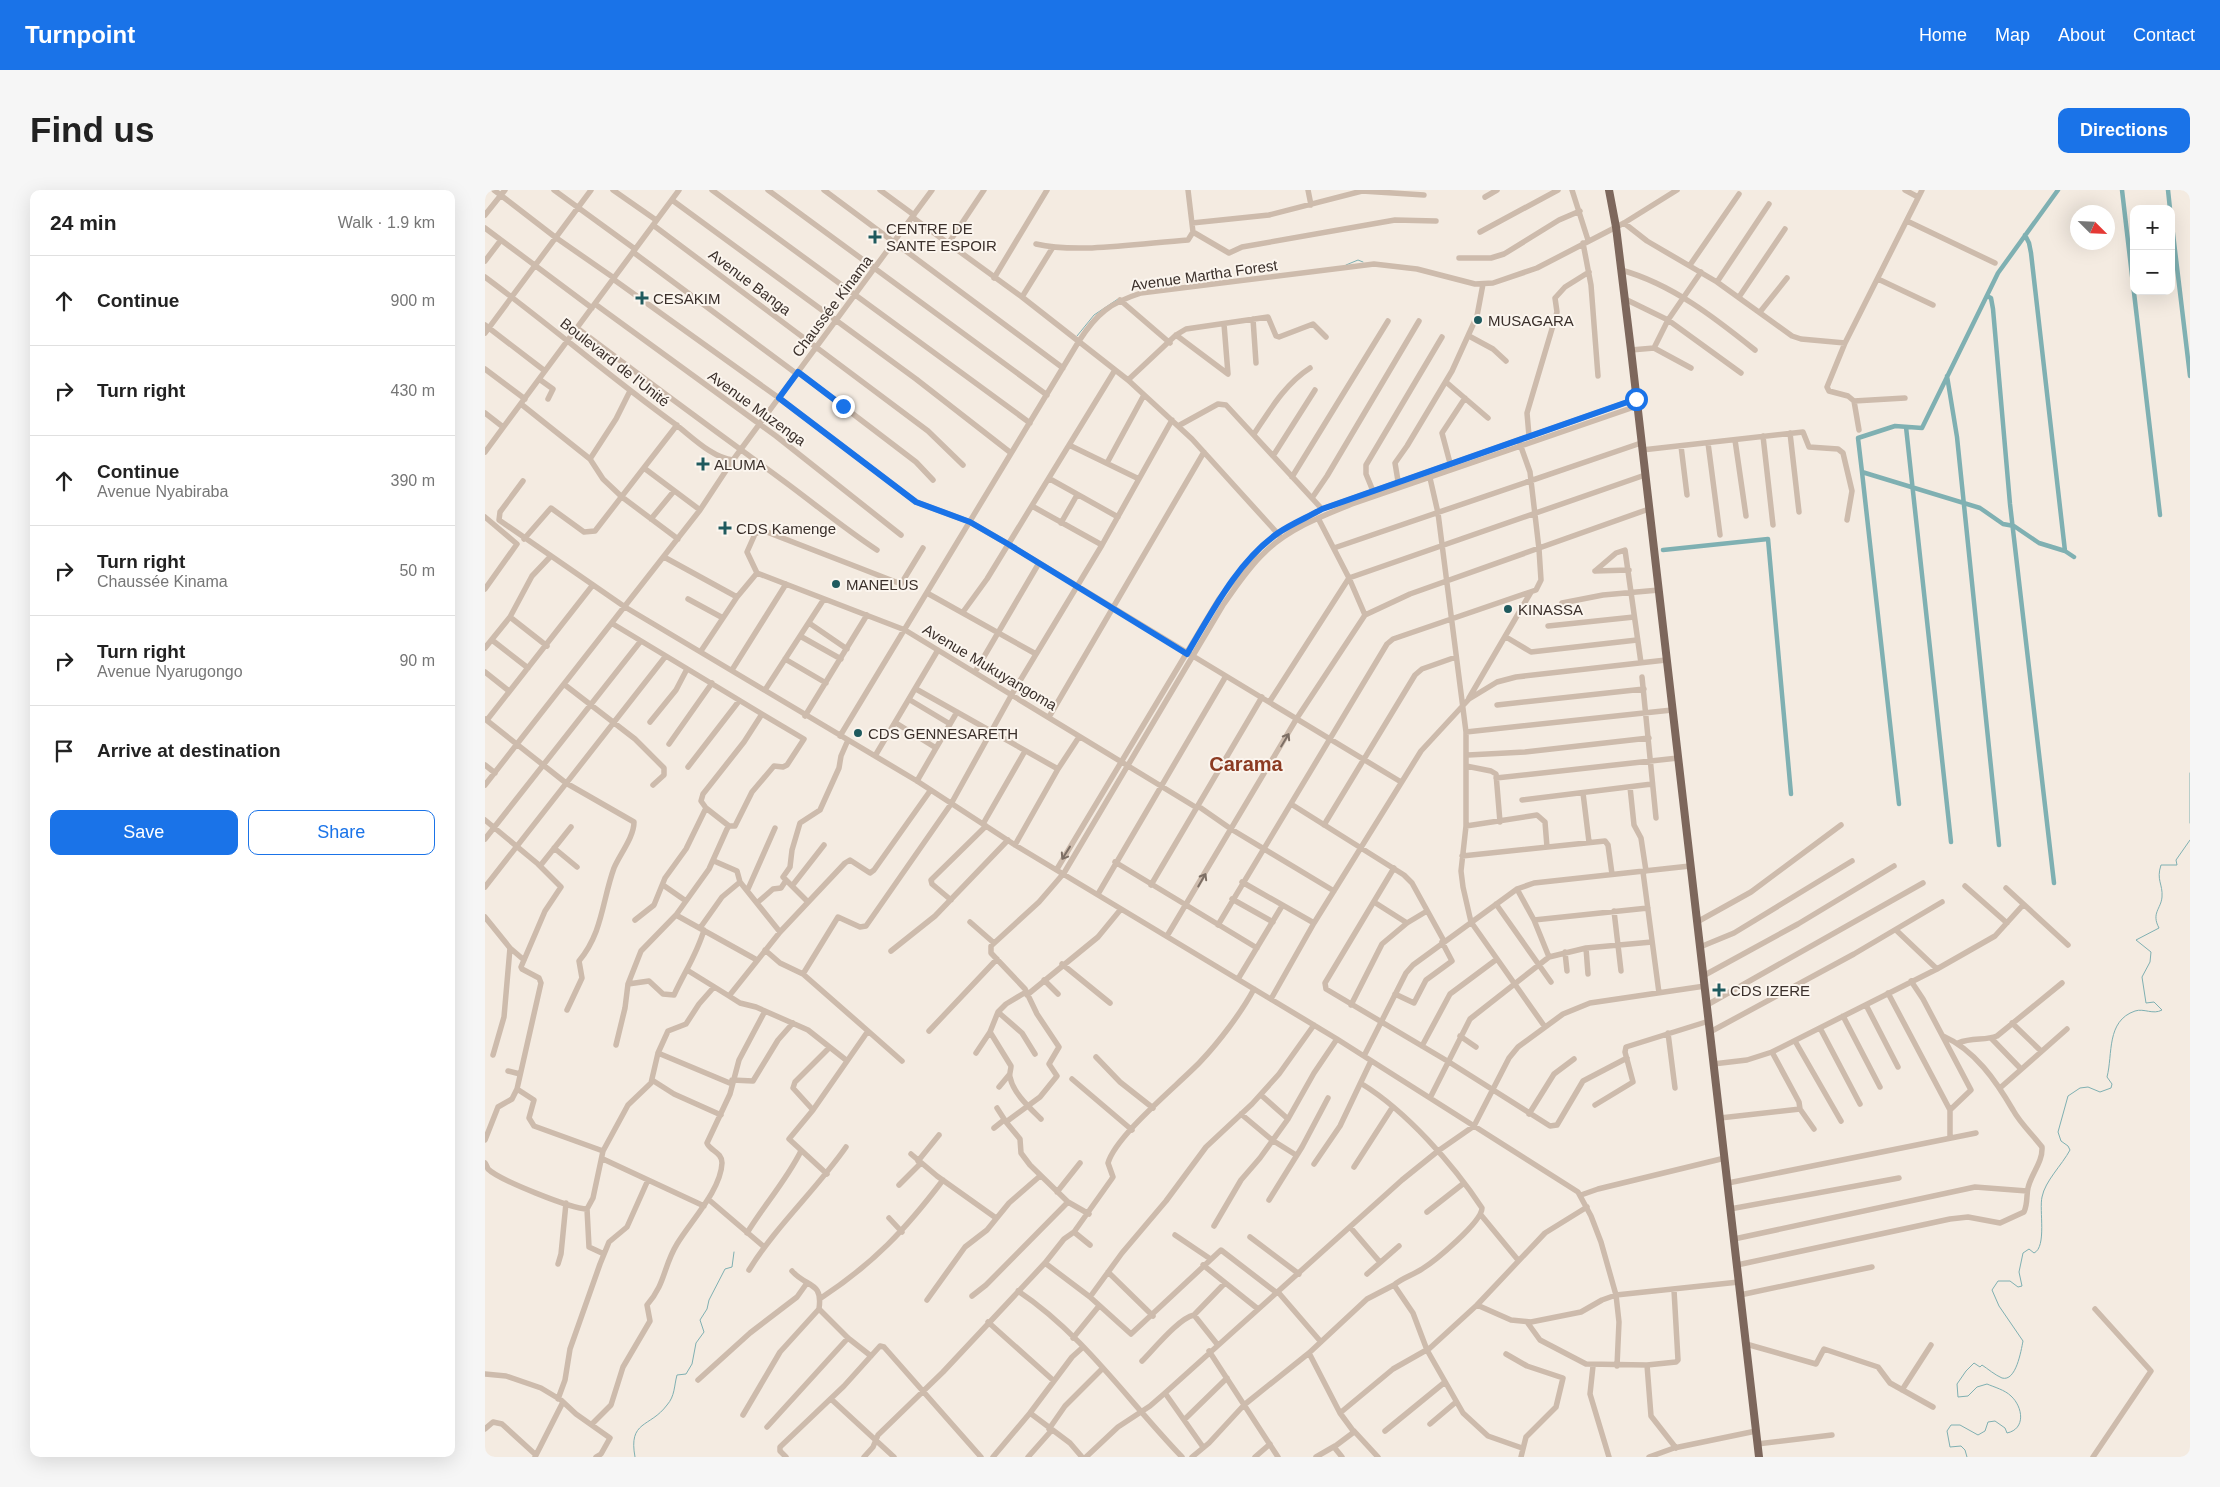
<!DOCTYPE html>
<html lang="en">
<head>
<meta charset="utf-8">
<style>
	:root { --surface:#fff; --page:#f6f6f6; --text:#222; --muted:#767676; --line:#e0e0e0; --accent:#1a73e8 }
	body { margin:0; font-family:Helvetica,sans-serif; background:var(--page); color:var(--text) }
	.controls { position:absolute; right:15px; top:15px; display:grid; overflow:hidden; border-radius:10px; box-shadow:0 5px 20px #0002 }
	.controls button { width:45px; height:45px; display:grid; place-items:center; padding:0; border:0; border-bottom:1px solid var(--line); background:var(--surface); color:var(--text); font:25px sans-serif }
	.compass { position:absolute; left:1585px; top:15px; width:45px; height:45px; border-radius:50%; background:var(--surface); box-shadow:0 5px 20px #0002; rotate:114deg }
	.stop { position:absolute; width:15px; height:15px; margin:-11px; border:4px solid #1a73e8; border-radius:50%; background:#fff }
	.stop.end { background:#1a73e8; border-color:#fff; box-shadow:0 1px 5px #0008 }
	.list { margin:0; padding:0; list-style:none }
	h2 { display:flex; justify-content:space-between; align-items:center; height:65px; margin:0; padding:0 20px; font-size:21px }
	h2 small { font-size:16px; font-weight:400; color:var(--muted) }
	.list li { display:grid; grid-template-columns:32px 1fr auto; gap:15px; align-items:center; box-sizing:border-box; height:90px; padding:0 20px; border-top:1px solid var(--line) }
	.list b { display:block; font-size:19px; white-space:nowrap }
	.list p { margin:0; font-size:16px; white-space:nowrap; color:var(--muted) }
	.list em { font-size:16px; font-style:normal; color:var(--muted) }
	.actions { display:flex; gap:10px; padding:15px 20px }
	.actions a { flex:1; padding:11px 0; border:1px solid var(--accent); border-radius:10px; text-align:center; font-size:18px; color:var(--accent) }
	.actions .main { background:var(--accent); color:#fff }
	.icon { flex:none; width:28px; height:28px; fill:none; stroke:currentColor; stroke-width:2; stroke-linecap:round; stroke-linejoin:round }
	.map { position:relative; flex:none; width:1705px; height:1267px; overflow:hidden; border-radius:10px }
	header { display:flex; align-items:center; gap:30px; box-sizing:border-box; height:70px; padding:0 25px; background:var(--accent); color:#fff }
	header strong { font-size:24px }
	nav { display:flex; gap:28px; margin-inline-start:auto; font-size:18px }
	.intro { display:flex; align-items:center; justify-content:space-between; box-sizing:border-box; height:120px; padding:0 30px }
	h1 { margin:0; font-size:35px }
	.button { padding:12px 22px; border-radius:10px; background:var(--accent); color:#fff; font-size:18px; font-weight:700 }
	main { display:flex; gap:30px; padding:0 30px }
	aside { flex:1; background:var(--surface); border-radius:10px; box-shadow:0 5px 20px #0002 }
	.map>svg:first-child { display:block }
</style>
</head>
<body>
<header>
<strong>Turnpoint</strong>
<nav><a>Home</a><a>Map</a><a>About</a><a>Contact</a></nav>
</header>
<div class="intro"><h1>Find us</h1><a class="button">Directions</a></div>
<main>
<aside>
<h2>24 min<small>Walk · 1.9 km</small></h2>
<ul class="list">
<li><svg class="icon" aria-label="ahead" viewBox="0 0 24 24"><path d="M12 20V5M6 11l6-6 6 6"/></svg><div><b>Continue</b></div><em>900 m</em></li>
<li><svg class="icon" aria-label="right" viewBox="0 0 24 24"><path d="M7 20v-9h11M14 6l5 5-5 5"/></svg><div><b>Turn right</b></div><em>430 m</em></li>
<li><svg class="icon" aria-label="ahead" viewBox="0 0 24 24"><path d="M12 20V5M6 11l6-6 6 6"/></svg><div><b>Continue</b><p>Avenue Nyabiraba</p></div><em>390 m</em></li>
<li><svg class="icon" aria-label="right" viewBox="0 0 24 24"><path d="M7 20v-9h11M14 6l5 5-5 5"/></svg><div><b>Turn right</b><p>Chaussée Kinama</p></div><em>50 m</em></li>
<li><svg class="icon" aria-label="right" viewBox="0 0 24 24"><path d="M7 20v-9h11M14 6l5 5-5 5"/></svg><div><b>Turn right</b><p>Avenue Nyarugongo</p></div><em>90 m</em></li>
<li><svg class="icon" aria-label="arrive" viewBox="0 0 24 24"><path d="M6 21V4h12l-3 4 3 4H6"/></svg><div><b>Arrive at destination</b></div></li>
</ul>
<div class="actions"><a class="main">Save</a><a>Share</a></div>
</aside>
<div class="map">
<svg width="1705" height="1267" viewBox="0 0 1705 1267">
	<rect width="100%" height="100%" fill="#f4ebe1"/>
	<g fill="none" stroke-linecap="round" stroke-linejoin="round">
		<path stroke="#7fb0b2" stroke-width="1" d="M861 75 873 70 878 72
			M592 146 609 125 633 109
			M1705 583V633
			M150 1267C143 1230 165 1238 182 1215 190 1206 189 1196 192 1185L201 1184 207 1174 211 1153 219 1142 215 1130 222 1119 224 1110 240 1079 247 1077 249 1062
			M1482 1267 1480 1260 1476 1256 1465 1257 1462 1241 1466 1235H1475L1493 1245 1500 1241 1503 1232 1510 1231 1520 1238 1522 1243C1541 1239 1538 1217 1526 1206 1520 1200 1509 1197 1502 1194L1492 1197 1483 1206 1473 1207 1472 1194 1481 1181 1489 1173 1495 1177 1497 1175C1503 1179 1510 1185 1517 1188 1531 1192 1536 1161 1538 1151L1514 1116 1507 1100 1513 1091H1525L1533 1097 1537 1096 1534 1082 1538 1063 1544 1059 1549 1063C1562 1057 1554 1020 1557 1007 1560 991 1577 975 1585 960L1583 956 1576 951 1573 942 1583 906 1595 898 1603 897 1615 902 1626 898 1627 894 1622 887C1628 864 1621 831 1650 821 1659 818 1668 825 1677 820L1669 812 1661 813 1657 787 1665 772 1666 762 1651 750 1674 738C1666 723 1676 719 1677 707 1678 694 1671 690 1676 675H1692L1691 670 1705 650"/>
		<path stroke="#7fb0b2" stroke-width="4.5" d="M1573 0 1513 83 1437 238 1410 236 1373 248 1377 282 1495 318 1518 334 1529 336 1554 353 1580 361 1589 367
			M1637 0 1675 325
			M1683 0 1685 19
			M1686 27 1705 186
			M1540 45 1544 53 1546 63 1580 361
			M1502 106 1506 108 1508 119 1525 314 1569 693
			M1462 186 1472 247 1514 655
			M1421 237 1466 652
			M1377 282 1414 614
			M1178 360 1283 349 1306 604"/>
		<path stroke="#cdbbac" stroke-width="5.5" d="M9 0 70 47 129 88
			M69 0 150 59
			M128 0 171 30
			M227 0 545 233
			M283 0 562 205
			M339 0 578 178
			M395 0 429 25
			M823 0 826 15
			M1087 0 1103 50
			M1420 0 1433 7
			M1000 7 1012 0
			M187 10 431 189 526 263
			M0 25 20 0
			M427 27 537 107 643 190 707 249 794 345
			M1422 31 1510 73
			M707 33 784 25 877 1 939 5
			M1139 33 1162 51 1232 92 1307 146 1316 149 1360 153
			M168 35 443 241 478 275
			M0 38 107 118
			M708 42 744 63 757 57 910 30 951 31
			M995 42 1073 0
			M1098 53 1106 95 1113 186
			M463 54 499 0
			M551 54C593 64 659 53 703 50L708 42 703 0
			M148 62 312 184
			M974 68H1006L1019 64 1074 30 1095 21
			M0 71 16 50
			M1205 75 1254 4
			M1136 80C1187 94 1230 128 1270 160
			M0 87C65 135 125 187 190 234 206 246 227 268 248 270
			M509 88 562 0
			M128 89 294 208 431 312 485 332 523 354 916 592
			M1393 89 1448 115
			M1232 92 1284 14
			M537 107 568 57
			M1254 107 1300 39
			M1140 109 1183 130 1256 183
			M635 110 685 153
			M110 114 291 246 416 345
			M1275 122 1302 88
			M768 129 771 173
			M0 135 60 181
			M92 138C161 190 230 241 300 292 331 315 360 339 392 360
			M0 143 106 0
			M691 145 743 184 739 134
			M984 146 1008 159 1021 171
			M1169 158 1183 130 1216 82
			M1146 160 1169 158 1206 178
			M0 179 40 209
			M313 182 431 272 448 290
			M54 189 68 199 63 209
			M643 190 691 145 701 139 783 127 791 146 794 147 828 134 841 147
			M961 192 1003 228
			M1369 211 1420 208
			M36 214 105 269 118 289 137 307 193 349
			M0 223 18 237
			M693 236 733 214 741 215 837 319
			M1374 240 1369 211 1363 206 1344 201 1342 197 1360 153 1437 0
			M1305 243 1314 322
			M769 244C785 220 800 194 825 178
			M1044 246 1042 223 1072 122 1070 108 1080 97 1104 82
			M1278 246 1288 335
			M1250 250 1261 326
			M1223 253 1235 345
			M584 255 654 289
			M1196 256 1202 305
			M1157 260 1318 242 1324 257 1353 259 1358 263 1367 301 1362 330
			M0 262 194 0
			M788 266 830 200
			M105 269 131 229 145 201
			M622 273 659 205
			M965 273 957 243 980 208
			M159 278 215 320
			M807 287 903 131
			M945 288 953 323 981 542V636L976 681 978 697 986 732 1060 837
			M565 289 633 327
			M38 291 15 322 14 330 140 417 432 591 530 655 852 849 1093 1002 1106 1026 1116 1052 1131 1105 1134 1132 1132 1176
			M913 291 910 273 922 256 967 181 992 126 998 94
			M888 301 881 284V275L957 147
			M827 308 842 286 934 131
			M547 316 617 355
			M0 327 32 354 0 399
			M833 328 864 388 880 425
			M166 329 189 301
			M576 333 592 305
			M39 349 66 318 99 342 110 341 192 235
			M849 358 1156 253
			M179 367 252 407
			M1110 381 1131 363 1140 360 1156 473
			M1110 381 1144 380
			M272 383 420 440 712 618
			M272 383 262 362 270 344 277 340 416 394 438 358
			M442 403 551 464
			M203 409 238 428
			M1077 413 1118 405 1174 400
			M478 422 502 389 630 180
			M25 427 47 386 65 367
			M324 433 362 459
			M128 434 277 524
			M1063 436 1149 427
			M315 446 356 469
			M1021 447 1046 462 1152 450
			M7 450 43 478
			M0 458 25 427 62 456
			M216 461 252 407 272 383
			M300 469 341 493
			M247 480 301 394
			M0 482 24 501
			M490 482 554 373
			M1157 487 1171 628
			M80 495 150 549 179 578V585L168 595
			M431 499 573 579
			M280 500 339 409
			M984 508 1046 402
			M425 510 465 534
			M785 511 864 388 1160 285
			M1012 515 1159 499
			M320 526 382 425
			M564 527 719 262
			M0 529 81 593 149 632C149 647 135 664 129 678 117 711 118 742 94 771L97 788 82 820
			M2 530 107 396
			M165 532 191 500 202 479
			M411 533 451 558
			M981 542 1187 520
			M355 546 594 151C612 123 625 113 656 103L889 74 932 79 990 94 1008 93 1052 78 1139 33 1192 0
			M184 554 227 493
			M983 565 1040 562 1164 548
			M390 566 453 460
			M0 575 10 583
			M981 576 1006 581 1011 584 1015 632
			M203 577 254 511
			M1011 588 1193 568
			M432 591 472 522
			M0 595 215 320 248 270 447 0
			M1145 597 1149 635 1156 648 1161 681
			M1098 603 1104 652
			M1037 610 1167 594
			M806 614 919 685 927 693 959 751
			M713 616 746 639 849 701
			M221 618 244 636
			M0 630 53 674 76 697 60 721 36 777 37 779 54 788 56 793 32 899 27 909 13 917 0 950
			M498 634 540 561
			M839 635 930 485 937 479 971 467
			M981 636 1052 625 1060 632 1062 657
			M0 649 155 452
			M530 655 573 579 594 547
			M69 658 92 677
			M977 666 1120 651 1123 655 1127 684
			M229 671 252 681 255 692 295 742
			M630 672 772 758
			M55 676 86 637
			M909 678 840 793 841 799 964 872 1065 936 1072 935 1098 891 1142 868
			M572 679 734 409 775 358 793 343 837 319 1151 209
			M1158 682 1174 803
			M757 692 829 733
			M178 695 201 711
			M666 695 777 507
			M307 696 339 655
			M1480 696 1522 733
			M0 697 180 467
			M1521 698 1583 755
			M263 699 290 638
			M1032 699 1049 730 1064 767
			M613 704 741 486
			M747 709 788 732
			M466 710 447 694 446 690 501 636
			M273 712 288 699 296 698 300 692
			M323 712 298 687 305 677 307 660 315 633 335 620 354 578 356 566 363 550
			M889 712 922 733
			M1011 714 1066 792
			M1129 721 1136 781
			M191 725 272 770
			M0 727 25 758 19 827 8 865
			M1049 730 1163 718
			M485 732 509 753
			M1212 732 1266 702 1356 635
			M733 735 902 454 908 449 1051 400 1056 390 1054 359 1045 282 1035 254
			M215 738 237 707 255 692
			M1411 740 1452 779
			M682 746 812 528 880 425 925 404 1164 319
			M1215 757 1249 743 1367 671
			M25 758 39 770
			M1101 758 1103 784
			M280 760 295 773 318 784 383 841 328 920 304 949 342 984
			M406 761 450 726 523 650
			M1080 762 1082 781
			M577 774 625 813
			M202 780 244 806
			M318 784 353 727 375 737 381 736 466 614 527 504 617 355 687 230
			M1218 786 1313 734 1409 676
			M753 789 797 716
			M559 790 573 804
			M1426 791 1438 809 1486 900 1465 920
			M143 794 156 761 191 725 224 679 242 639 244 636H250L267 602 289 576 298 577 302 575 319 549 277 524 259 552 218 604 216 611 221 618 201 659 180 688 169 715 150 730
			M1403 803 1465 920V948
			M910 804 929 813 941 790 967 771 957 752
			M542 805 613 747 636 719
			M786 809 829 733 936 561 984 509 1012 492 1031 487 1181 470
			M866 815 897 754 922 733 942 721
			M1222 815 1438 693
			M1381 815 1413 877
			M513 822 537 843 550 864
			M1358 826 1395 897
			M1527 833 1556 861
			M1335 838 1375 914
			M383 841 417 871
			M444 841 512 769
			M505 842 526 876C526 880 524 884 525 887 528 903 545 918 556 929
			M1225 842 1369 764 1457 712
			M1183 843 1190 898
			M975 846 991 857
			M1506 848 1536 879
			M1310 851 1356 931
			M1473 853C1488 847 1500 851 1512 846L1577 793
			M131 855 140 818 143 794 164 791 178 804 189 805C199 783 212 764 219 740
			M937 856 965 804 1012 769
			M1287 862 1314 912 1315 919 1329 939
			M173 863 183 841 201 834 214 814 229 797
			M491 863 505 842 513 822 521 814 541 802
			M879 866 921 783 928 775 1032 699 1049 693 1205 676
			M611 867 635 892 668 918
			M361 870 323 840 271 817 255 813 244 806 295 742 360 673 365 670 385 683 389 680 445 601
			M1228 874 1262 870 1287 862 1452 779 1510 746 1538 715
			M23 881 35 884
			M587 889 647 940
			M167 890 189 904 236 925
			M247 890 268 891 293 850 308 833
			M877 894C921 921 968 974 997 1018 997 1032 950 1071 937 1079 928 1085 917 1088 909 1095L928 1123 942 1160 978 1223 1003 1246 1037 1258
			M514 897 524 885
			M1515 898 1582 839
			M32 899 49 910 44 928 49 936 118 961 143 915 166 893 173 863 247 894
			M776 905 803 929
			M945 908 985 829 1064 767 1101 758 1167 752
			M1110 915 1148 892 1140 862 1141 857 1224 831
			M512 918 521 932
			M328 920 308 898 310 892 344 858
			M756 924 787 950 811 965
			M1044 924 1069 884 1089 869
			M1235 928 1315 919
			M509 938 519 930
			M426 964 452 986 511 1028
			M118 969 219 1016
			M433 971 454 945
			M0 973C1 974 3 979 3 979 14 990 87 1019 102 1019L108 1008 118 961
			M829 974 855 936 886 871
			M869 977 907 918
			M1243 993 1491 943
			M414 995 436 973
			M572 1002 595 973
			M1096 1005 1113 999 1240 968
			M223 1009 278 1056
			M784 1010 817 957 843 908
			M102 1019 104 1057 119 1064
			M1245 1019 1414 988
			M942 1022 979 993
			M604 1024 583 1012 545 975 536 963 535 949 521 932 555 907 572 886 564 874 574 857 552 824 540 799 506 763V756L554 712 579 683 738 415C751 397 763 378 779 363 803 339 837 326 867 314L1152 216
			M996 1025 1033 1070
			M404 1028 417 1042
			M729 1036 756 990 775 968 803 929 829 883 852 849
			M865 1037 894 1071
			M589 1042 605 1055
			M262 1043C279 1015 301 991 316 961
			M690 1045 724 1068
			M765 1047 814 1084
			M1249 1049 1490 997 1542 1001
			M560 1073 605 1107 646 1144 736 1060 792 1103
			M73 1074 76 1064 81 1013
			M718 1075 773 1119
			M1252 1075 1465 1029 1483 1027 1515 1033 1539 1022C1543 1013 1541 1007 1543 998 1546 984 1558 972 1557 957 1548 945 1535 933 1528 920 1511 891 1490 860 1458 846
			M264 1080C291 1036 331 1000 361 957
			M307 1081C322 1098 338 1091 334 1119L363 1148 386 1166
			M623 1082 668 1126
			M882 1084 914 1056
			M533 1101C598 1144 643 1211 697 1267
			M793 1102 836 1152
			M1255 1105 1387 1077
			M487 1106 501 1095 583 1012
			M605 1107 637 1063 681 1011 721 957 767 914 794 884 829 835
			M336 1108C389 1073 420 1040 458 990
			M442 1110 480 1057 502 1040 524 1013 555 986
			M992 1115 1026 1130 1046 1132 1096 1122 1117 1110 1131 1105 1254 1092
			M709 1125 732 1154
			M503 1132 569 1191
			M1042 1132 1055 1150 1101 1174 1162 1175 1166 1226 1191 1258
			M588 1148 614 1116
			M1261 1154 1331 1174 1339 1159 1393 1177 1405 1193 1448 1217
			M724 1161 793 1267
			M824 1163 855 1223
			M1021 1164 1042 1176 1078 1188 1071 1217 1041 1247 1036 1267
			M657 1171C669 1159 694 1128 709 1125L740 1093
			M1162 1175 1191 1172 1193 1170 1189 1100
			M1108 1176 1105 1204 1124 1267
			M0 1184 21 1186 56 1198 76 1210 91 1224 125 1248 116 1264 111 1267
			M213 1190 265 1143 312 1107 322 1093
			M1417 1200 1446 1155
			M680 1203 718 1257
			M73 1209 80 1190 85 1159 115 1074 124 1052 142 1037 163 990
			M346 1209 409 1267
			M545 1223 585 1253 597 1267
			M258 1225 295 1162 334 1119
			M700 1229 742 1188
			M107 1234 126 1215 138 1177 165 1131 162 1115C181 1093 178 1077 192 1054 205 1032 236 1000 237 973 237 962 225 961 222 953L245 904 254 870 280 821
			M945 1234 971 1212
			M282 1237 363 1148
			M0 1239 8 1232 17 1234 51 1265
			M564 1239 580 1216 618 1178
			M869 1241 893 1267
			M900 1241 960 1192
			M1272 1254 1347 1245
			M50 1267 78 1212
			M301 1267 295 1261V1257L359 1196 395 1156 399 1157 496 1267
			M379 1267 388 1257 393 1245 458 1182 560 1073 579 1049 589 1042 626 990 628 987 623 973C631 945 693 895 715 872 734 852 756 823 769 799
			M508 1267 545 1223 587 1167 597 1158
			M543 1267 566 1241
			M601 1267 633 1237 665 1216 680 1203 917 990 953 961 989 936 1024 868 1033 857 1078 824 1105 813 1220 796
			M707 1267 724 1253 759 1215 824 1163 882 1109 909 1095
			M770 1267 785 1254
			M831 1267 850 1256
			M857 1267 849 1257 869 1242 855 1223 908 1179 945 1158 992 1115 1060 1043 1102 1017
			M1164 1267 1189 1258 1271 1241
			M1608 1267 1666 1181 1610 1119"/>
		<path stroke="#7d675c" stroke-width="8" d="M1124 0 1131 37 1146 160 1274 1267"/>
	</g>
	<defs><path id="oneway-shaft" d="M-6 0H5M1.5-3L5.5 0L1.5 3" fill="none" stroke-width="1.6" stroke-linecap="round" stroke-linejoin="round" transform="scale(1.25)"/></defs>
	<g stroke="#7d6f65">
		<use href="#oneway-shaft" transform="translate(800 550) rotate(-59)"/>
		<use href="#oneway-shaft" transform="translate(581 663) rotate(122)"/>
		<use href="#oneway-shaft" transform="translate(717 690) rotate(-60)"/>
	</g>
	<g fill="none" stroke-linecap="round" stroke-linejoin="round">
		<path stroke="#1a73e8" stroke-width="6" d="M358 216 313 182 294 208 431 312 485 332 523 354 702 464C727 422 752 372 793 343 806 334 823 327 837 319L1151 209"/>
	</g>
	<g fill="#1f5a5e" stroke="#fbf5ee" stroke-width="2">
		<path d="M387.5 39.5h5v5h5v5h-5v5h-5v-5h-5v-5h5z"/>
		<path d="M154.5 100.5h5v5h5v5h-5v5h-5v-5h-5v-5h5z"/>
		<circle cx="993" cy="130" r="5"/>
		<path d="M215.5 266.5h5v5h5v5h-5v5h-5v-5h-5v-5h5z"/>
		<path d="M237.5 330.5h5v5h5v5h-5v5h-5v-5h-5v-5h5z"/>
		<circle cx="351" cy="394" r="5"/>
		<circle cx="1023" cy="419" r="5"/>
		<circle cx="373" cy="543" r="5"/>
		<path d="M1231.5 792.5h5v5h5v5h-5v5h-5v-5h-5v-5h5z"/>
	</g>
	<g text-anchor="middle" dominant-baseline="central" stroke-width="4" stroke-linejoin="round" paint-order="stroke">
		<g font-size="15" fill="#3b302b" stroke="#fbf5ee" text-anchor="start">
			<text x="401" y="38">CENTRE DE<tspan x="401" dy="17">SANTE ESPOIR</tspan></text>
			<text x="168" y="108">CESAKIM</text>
			<text x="1003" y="130">MUSAGARA</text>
			<text x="229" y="274">ALUMA</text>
			<text x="251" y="338">CDS Kamenge</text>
			<text x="361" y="394">MANELUS</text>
			<text x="1033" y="419">KINASSA</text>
			<text x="383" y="543">CDS GENNESARETH</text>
			<text x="1245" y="800">CDS IZERE</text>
		</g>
		<g font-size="15" fill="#3b302b" stroke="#fbf5ee">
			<text transform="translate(719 85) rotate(-8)">Avenue Martha Forest</text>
			<text transform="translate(265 92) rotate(37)">Avenue Banga</text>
			<text transform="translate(347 116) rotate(-53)">Chaussée Kinama</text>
			<text transform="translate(130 172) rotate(38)">Boulevard de l'Unité</text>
			<text transform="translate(272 218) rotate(36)">Avenue Muzenga</text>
			<text transform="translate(505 477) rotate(31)">Avenue Mukuyangoma</text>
		</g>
		<g font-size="20" font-weight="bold" fill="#8c3b22" stroke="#fbf5ee">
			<text x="761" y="574">Carama</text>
		</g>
	</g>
</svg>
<div class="controls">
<button>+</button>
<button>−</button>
</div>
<svg class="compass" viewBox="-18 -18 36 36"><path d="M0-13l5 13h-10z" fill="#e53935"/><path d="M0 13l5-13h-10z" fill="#767676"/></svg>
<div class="stop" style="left:1151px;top:209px"></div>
<div class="stop end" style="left:358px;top:216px"></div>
</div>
</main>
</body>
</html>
